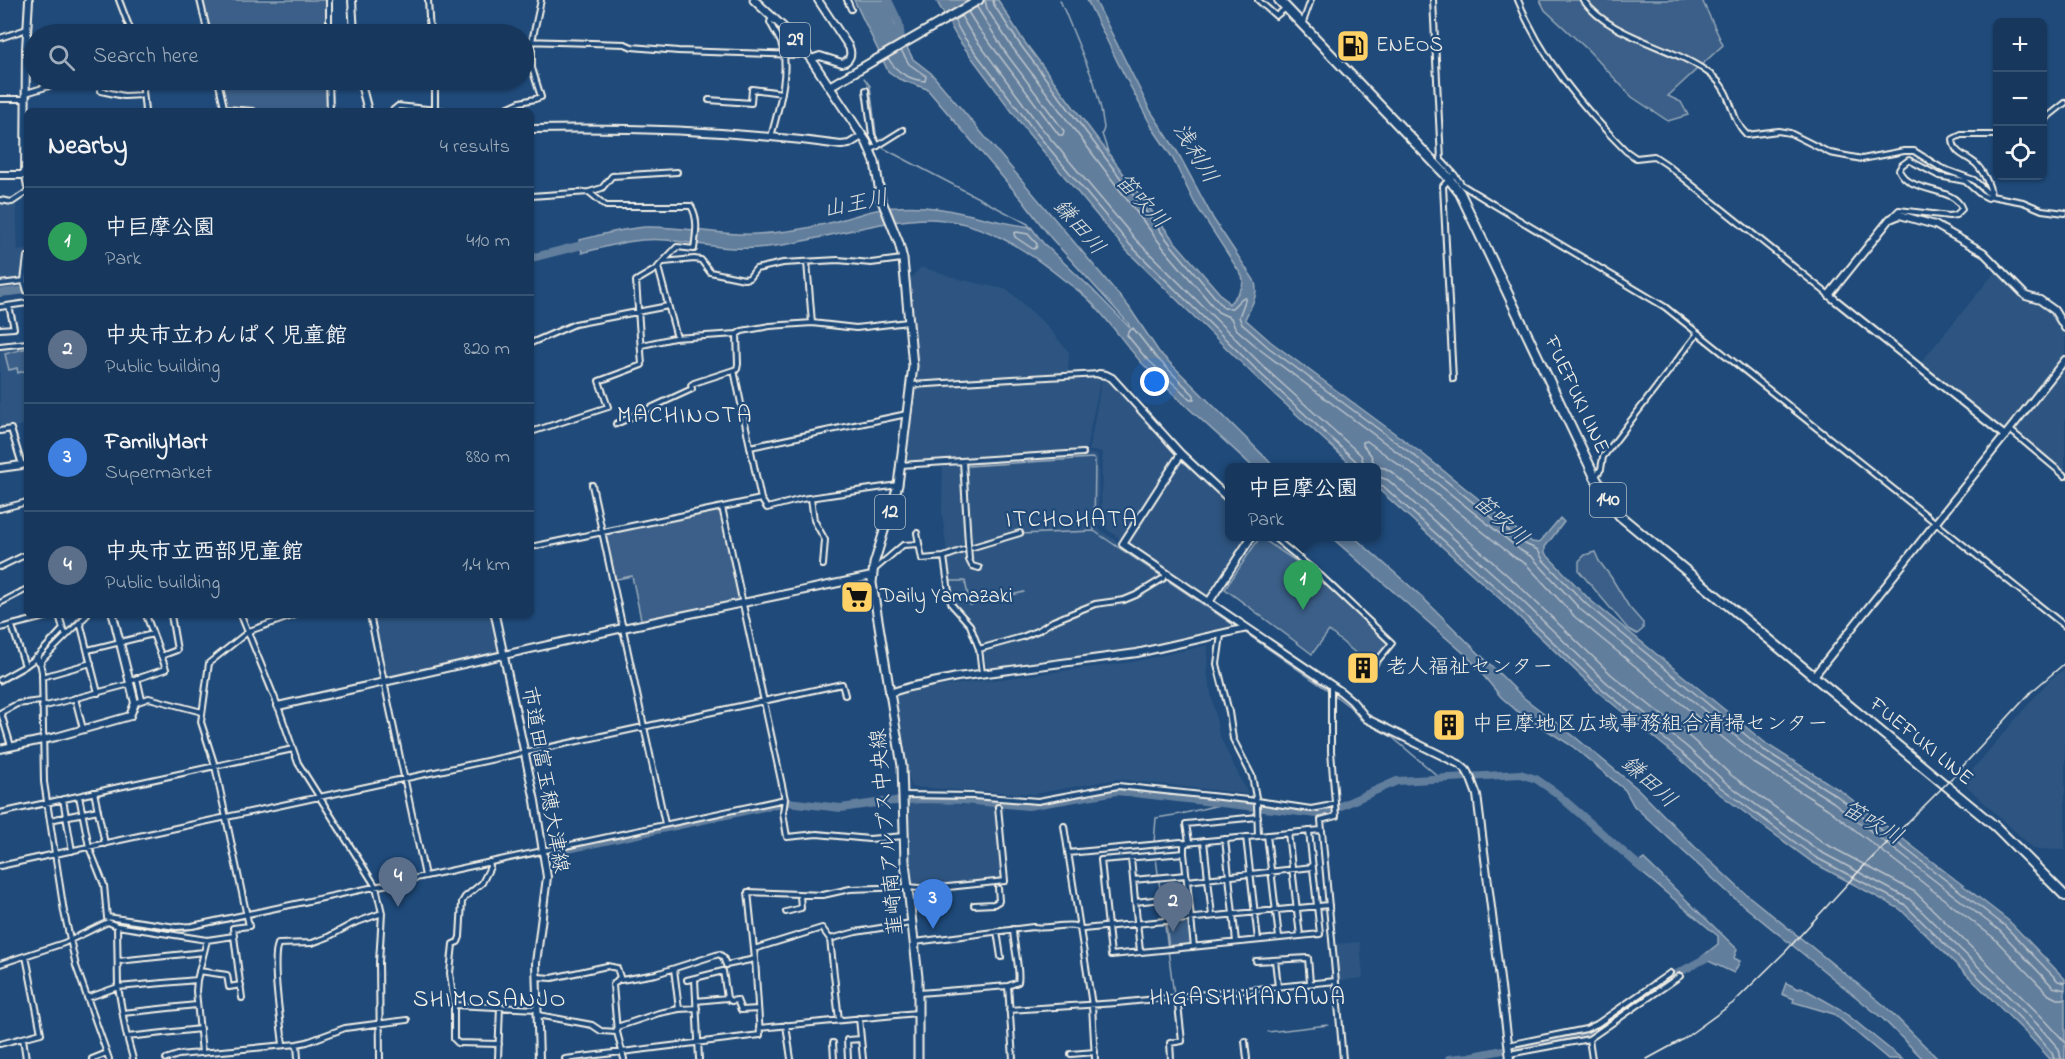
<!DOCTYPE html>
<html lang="en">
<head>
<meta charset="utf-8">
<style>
	:root { --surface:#17385c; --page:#203f62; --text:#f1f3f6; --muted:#9eacbb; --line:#365272; --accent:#ffd166 }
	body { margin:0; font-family:"Indie Flower","Klee One",sans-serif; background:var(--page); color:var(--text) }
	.controls { position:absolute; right:18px; top:18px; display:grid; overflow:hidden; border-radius:9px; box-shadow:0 2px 4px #0004 }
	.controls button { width:54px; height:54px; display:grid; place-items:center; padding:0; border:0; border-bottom:2px solid var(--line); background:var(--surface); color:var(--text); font:30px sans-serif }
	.you { position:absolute; left:1155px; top:382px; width:21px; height:21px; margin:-15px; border:4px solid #fff; border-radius:50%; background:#1a73e8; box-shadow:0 0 0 9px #1a73e833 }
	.badge { display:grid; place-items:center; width:39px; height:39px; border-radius:50%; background:var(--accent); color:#fff; font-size:20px; font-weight:700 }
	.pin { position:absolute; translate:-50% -50px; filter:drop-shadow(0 2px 3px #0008) }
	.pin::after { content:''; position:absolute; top:32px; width:21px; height:18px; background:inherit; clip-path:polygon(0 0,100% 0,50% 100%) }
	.popup { position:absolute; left:1225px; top:463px; width:156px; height:78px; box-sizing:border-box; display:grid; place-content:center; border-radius:9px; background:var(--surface); filter:drop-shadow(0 2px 4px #0005); font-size:20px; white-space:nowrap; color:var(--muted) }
	.popup b { font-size:22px; color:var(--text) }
	.popup::after { content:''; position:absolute; left:50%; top:100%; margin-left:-12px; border:12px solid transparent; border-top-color:var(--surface) }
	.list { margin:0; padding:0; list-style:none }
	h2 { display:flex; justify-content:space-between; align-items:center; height:78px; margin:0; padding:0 24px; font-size:26px }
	h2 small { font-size:20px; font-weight:400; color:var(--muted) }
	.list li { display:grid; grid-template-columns:39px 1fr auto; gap:18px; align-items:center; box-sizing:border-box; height:108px; padding:0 24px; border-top:2px solid var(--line) }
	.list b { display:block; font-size:22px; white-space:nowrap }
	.list p { margin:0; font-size:20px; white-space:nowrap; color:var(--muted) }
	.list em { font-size:20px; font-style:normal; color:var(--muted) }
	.icon { flex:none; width:33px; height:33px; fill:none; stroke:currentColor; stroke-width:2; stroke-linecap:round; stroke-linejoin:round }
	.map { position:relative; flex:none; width:2065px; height:1059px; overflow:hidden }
	.search { position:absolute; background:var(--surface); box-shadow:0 2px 4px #0004; left:24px; top:24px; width:510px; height:66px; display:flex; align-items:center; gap:15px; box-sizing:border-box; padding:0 21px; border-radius:33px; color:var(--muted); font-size:22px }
	.panel { position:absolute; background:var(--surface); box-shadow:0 2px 4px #0004; left:24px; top:108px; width:510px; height:510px; border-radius:9px }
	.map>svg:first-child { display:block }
</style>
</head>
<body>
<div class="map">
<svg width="2065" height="1059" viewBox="0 0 2065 1059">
	<rect width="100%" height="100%" fill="#1f4a7a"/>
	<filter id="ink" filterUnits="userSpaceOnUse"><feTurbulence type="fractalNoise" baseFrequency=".0167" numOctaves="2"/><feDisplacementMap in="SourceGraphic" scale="12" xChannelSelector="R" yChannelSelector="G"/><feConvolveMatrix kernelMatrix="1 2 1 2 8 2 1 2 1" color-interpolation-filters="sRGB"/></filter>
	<g filter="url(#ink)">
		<path fill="#2d5581" d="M0 201 16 202 18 251 27 249 24 281 0 284Z
			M921 267 959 279 1008 290 1045 324 1069 352 1068 372 914 382 917 359 909 280Z
			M1996 271 2024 294 2054 310 2065 328V476L1918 366Z
			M27 343V424L0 431V346Z
			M1101 377 1085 453 1098 455 1099 529 1241 627 1139 649 987 668 982 644 973 623 955 603 951 589 942 512 943 458 906 461 914 388Z
			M1102 378 1110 380 1178 455 1122 540 1101 525 1102 452 1089 451Z
			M1182 459 1229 505 1230 536 1249 537 1209 598 1127 543Z
			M372 615H490L499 653 385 678Z
			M1208 645 1207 672 1219 735 1248 794 1117 779 1034 794 911 787 893 695 898 692 1133 662Z
			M2065 669V850L2034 849 1962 782 2050 679Z
			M925 802 995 807 1002 879 931 887 912 885 906 804Z
			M1360 942 1363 978 1336 981 1333 944Z"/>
		<path fill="#3a5f88" stroke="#97a8b8" stroke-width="1.5" d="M203 0H327V34H210Z
			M1540 0H1702L1723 45 1668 96 1681 102 1688 115 1668 121 1632 97 1588 50 1545 10Z
			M220 80H327V111H272L227 107Z
			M27 348V370L18 373 17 368 9 370 5 354Z
			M722 507 743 603 642 624 632 576 612 580 602 533Z
			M1260 537 1318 576 1388 644 1370 665 1329 631 1312 654 1225 589Z
			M1595 552 1599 561 1611 577 1629 607 1643 623V629L1637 634 1628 629 1579 571V561L1585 555Z
			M1189 921 1192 945 1169 948 1166 923Z"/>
		<path fill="#627e9d" stroke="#9cacbb" stroke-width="1.5" d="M854 0H887L896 26 913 59 931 73 1129 307 1159 352 1275 467H1253C1216 432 1176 399 1141 362 1124 343 1109 321 1092 303 1084 294 1073 287 1064 280 1026 249 981 220 930 219 873 219 815 244 756 248 726 250 697 243 666 240 637 237 609 246 582 253L579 240C601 235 624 228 647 227 683 226 719 236 756 234 781 233 805 229 829 223 851 218 873 208 896 207 945 203 983 221 1031 227L1043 243 1092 289 1130 328 1128 323 1051 238 1023 201 927 89 899 79 888 71Z
			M936 0H998L1023 40 1175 242 1229 304C1236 295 1246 288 1242 276L1194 202 1172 157 1153 129 1118 63 1087 0H1095L1150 110 1178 153 1214 220 1254 280C1260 294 1251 306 1245 319L1271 342 1424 455 1532 542 1539 543 1560 518 1564 522 1545 547V553L1590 600 1768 745 1841 791 2009 921 2065 979V1059H2050L2027 1034 1900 909 1812 862 1717 792 1678 757 1598 692 1499 598 1377 488 1376 468 1354 467 1259 380 1126 250 1028 133 958 39Z
			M1331 537H1354L1420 595 1524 698 1575 737 1638 789 1694 846 1741 890 1885 1006 1938 1059H1923L1883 1019 1733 897 1634 806 1625 790 1572 746 1518 712 1501 697 1468 657Z
			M1644 859 1737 949 1734 958 1740 961 1734 973 1706 960 1703 956 1718 944V936L1634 866Z
			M1786 983 1799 989 1801 987 1840 1009 1902 1059H1888L1834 1014 1793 1002 1794 999 1782 994Z"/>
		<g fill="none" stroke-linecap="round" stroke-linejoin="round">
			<path stroke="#bac3ca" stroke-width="1.5" d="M985 0 987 9 1012 47 1165 250 1218 312 1231 318 1235 328 1263 352 1416 466 1520 550 1532 557 1581 610 1760 756 1833 802 2000 931 2053 987 2065 990
				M993 0 994 5 1019 43 1171 245 1224 308H1232L1242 298H1246L1239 317 1242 324 1268 347 1420 460 1525 544 1538 550 1543 560 1586 604 1764 750 1837 796 2005 926 2058 981 2065 983
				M968 12 977 26 1059 135H1063L1064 131 1005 52 977 7
				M961 16 970 31 1039 125 1136 240 1268 371 1361 455 1365 468
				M954 20 963 36 1033 129 1130 245 1263 376 1356 461 1358 468
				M888 58C896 72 910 80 925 81L926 76 909 64 901 50
				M1017 232 1028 234 1037 244 1036 248 1033 249 1015 237 1014 233Z
				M1133 328 1155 356 1194 395V399H1190L1145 357 1127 335 1128 332Z
				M1376 476 1388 480 1509 588 1606 682 1687 747 1725 782 1819 851 1909 899 2037 1024 2059 1049 2061 1059
				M1376 484 1383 486 1503 594 1601 688 1682 753 1720 787 1815 857 1904 904 2032 1030 2052 1053 2054 1059
				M2065 999H2057L2049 995 1994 938 1828 809 1754 763 1575 617 1526 564 1514 557 1410 473 1367 441 1363 442V445L1371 455 1375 467 1385 468 1393 473 1515 582 1612 675 1693 740 1731 775 1824 843 1915 892 2043 1018 2065 1042"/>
			<path stroke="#9cacbb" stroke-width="1.5" d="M1060 0 1094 82 1101 109 1104 128 1102 134 1108 152
				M836 34 848 51
				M864 78 870 86 877 141
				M883 148 1028 224 1031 229
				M968 466 1092 458 1095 460 1094 530
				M1020 534 1094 531 1238 628
				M955 555 993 543
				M949 581H965L970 605 1024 592
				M1244 632 1329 691
				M40 657 81 615
				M0 684 25 670 37 660
				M1333 694 1350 707 1361 720 1392 737 1440 778
				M379 889 539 855
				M249 917 375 890
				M115 921 183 931 246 918
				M0 961 65 940
				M1174 995 1154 843 1156 818 1181 814 1223 804
				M1135 1003 1143 1002
				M1094 1007 1128 1004
				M1013 1012 1086 1007
				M1268 1032 1328 1025"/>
			<path stroke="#627e9d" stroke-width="8" d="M888 0 899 23 902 45
				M531 258 590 243
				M0 293 27 290
				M549 853 787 802 841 808 883 802 922 799 962 800 1028 806 1117 791 1317 814 1325 813 1397 781 1520 774 1536 779 1555 792 1644 870
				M1449 1059 1469 1057 1585 1033 1671 977 1708 957H1715"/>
			<g stroke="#f4f1e8" stroke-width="8">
				<path id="street" d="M119 0 132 34
					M200 0 208 34
					M329 0V34
					M428 0 430 34
					M847 0 851 9
					M1258 0 1276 16 1286 8
					M1433 0 1441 160 1454 174
					M1518 0C1541 58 1582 107 1626 151L1636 158 1654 156 1666 164 1829 295
					M1583 0C1612 39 1672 45 1710 74 1735 93 1728 117 1747 135L1778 131 1790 133 1830 153 1862 159 1904 151H1914L1941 168 1974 180 1991 196
					M1302 25 1311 0
					M0 38 27 29
					M524 41 625 44 632 47 678 51 798 55 803 51
					M99 80 101 91 124 96 143 95
					M142 80 145 111
					M218 80 224 107 226 109 253 111
					M329 80 330 111
					M424 80 435 87V111
					M866 90 872 135 878 146
					M26 93 56 84H72L92 80
					M0 99H26
					M709 100 751 103 752 89 782 93
					M392 111 398 106 446 111
					M500 111 520 102 535 99 541 97 532 68V41L541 0
					M2042 123 2050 115 2065 103
					M771 137C778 110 791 70 781 43 778 36 773 29 770 22L772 18
					M871 150 903 130
					M25 176 27 187
					M589 192 602 188 612 176 677 172
					M1991 195C1990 185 1983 171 1976 164 1966 155 1954 155 1953 139L1961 135H1998
					M531 196 589 192 606 206H691C699 219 696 234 694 249L677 247 658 267 677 338
					M0 200 12 202 27 192
					M1892 217 1899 210 1949 216 1956 215 1962 209C1954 185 1910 195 1899 170L1902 165 1909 160 1939 176 1965 181 1980 194 1988 198 1991 196 2023 202 2042 210 2065 213
					M27 257 24 281 27 291
					M664 262 694 259 701 260 710 272 744 279 749 278 756 269 783 263 838 260 871 263 902 259
					M807 262 812 323
					M0 284 24 281
					M0 307 27 303
					M0 329 14 328 9 306
					M531 343 575 324 668 306
					M642 345 674 338 737 334
					M0 346 27 343
					M734 370 761 499
					M1453 379 1443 186 1454 174 1462 185 1491 203 1665 307 2065 626
					M911 385 1099 374
					M616 424 692 389 691 385 694 383 737 369 738 364 737 334 742 331 770 326 812 323 856 328 908 322
					M2010 430 2065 476
					M0 431 11 429 22 465 27 464
					M531 432 608 407 599 381 642 365 636 281 658 268
					M750 447 907 414
					M963 461 969 560 972 566 979 568
					M901 465 1083 453
					M1595 477 1601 469 1603 457 1698 333
					M592 485 665 824
					M811 498 814 520 825 540 823 565
					M722 507 785 799 783 813 787 837 817 834 869 839 904 836
					M0 509 27 502
					M917 533 922 559 944 557
					M1272 536 1320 575 1392 643 1369 671
					M531 547 761 499 767 508 802 499 898 485
					M973 547 1020 533
					M963 550 944 557 950 599 952 605 970 625 979 649
					M0 567 27 554
					M875 569 903 545 919 544
					M0 603 27 589
					M59 615 63 629 66 635
					M87 615 40 662 42 672 44 782 64 912 76 966 109 1059
					M241 615 278 706 298 763 376 887 382 913 379 962 380 1059
					M370 615 425 876
					M80 622 98 693
					M12 626 25 666
					M0 628 53 615
					M1221 635 1217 664 1229 712 1233 739 1252 776 1257 803 1258 836
					M88 650 153 634
					M161 656 177 650 171 615
					M982 673 979 649 1022 637 1039 630 1053 621 1095 604 1124 600 1136 595 1164 578 1166 573
					M42 677 91 663
					M137 678 142 700
					M0 680 25 666 36 658 63 629
					M130 681 166 669 146 615
					M1331 686V751L1336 816 1321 820 1343 1059
					M75 698 83 729
					M135 703 149 698 202 712
					M42 707 130 684
					M0 713 17 704 41 701
					M1 713 11 746
					M94 792 105 844
					M903 795 973 796 1038 801 1118 786 1257 801 1311 809 1327 806 1335 803
					M79 796 89 847 104 885 107 918
					M63 799 72 851
					M0 813 293 749
					M50 820 98 810
					M1064 826 1092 1005 1095 1059
					M1288 833 1300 936
					M1267 835 1279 938
					M1246 837 1258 940
					M1225 839 1236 942
					M1204 841 1212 916
					M1189 842 1186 824 1258 817
					M1068 853 1181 842 1185 844
					M1184 853 1101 860 1111 955 1320 934 1309 831
					M1131 858 1140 952
					M489 862 490 867 482 883 465 897 462 902 460 937 458 942 453 944 450 973 454 1005V1039L458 1043 499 1044
					M0 866 842 684 845 695
					M1133 880 1186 875
					M1187 881 1313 867
					M1135 902 1188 896
					M974 905 994 904 999 901 998 888
					M786 912 801 908 800 895
					M107 917 176 927 192 926 785 799
					M117 926 207 940 234 936 242 998
					M997 931 1001 957
					M234 936 233 928 249 926 215 766 201 722 209 663 249 631 295 615
					M830 939 856 932 911 923
					M915 942 1033 927C1050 930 1069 921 1083 929L1329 905
					M1194 947 1184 853V846L1186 843 1321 830
					M754 949 822 928 830 939 839 1020
					M1275 960 1278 987
					M118 961 204 952
					M1256 961 1308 958 1310 983
					M0 964 64 943 108 922 117 926 118 987 126 1033 133 1059
					M199 971 227 975 229 987 241 985
					M537 977 552 978 607 966 617 968 621 980 656 974 719 954 723 957 726 965 755 959
					M620 977 613 985 617 1032 624 1059
					M695 979 699 1059
					M687 980 723 971 727 998
					M1008 986 1013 1059
					M919 993 1008 986 1018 982C1021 972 1013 943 1013 929
					M87 998 118 987 197 980
					M696 1001 727 998 731 1001 737 1000 741 1010 758 1009
					M454 1005 537 1009
					M679 1009 697 1008
					M1009 1010 1117 1003 1336 981
					M123 1013 196 1005
					M538 1015 592 1025 601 1031 617 1032
					M859 1018 863 1059
					M786 1025 791 1059
					M617 1027 659 1013 679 1009 674 969
					M759 1028 917 1013
					M127 1037 200 1029
					M23 1038 26 1059
					M1589 1039 1592 1059
					M1245 1041 1247 1059
					M833 1043 834 1059
					M0 1044 41 1033 26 956
					M297 1044 298 1059
					M283 1045C281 1023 271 962 278 944L312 943 328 937 352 924 382 913
					M1508 1045 1586 1029 1597 1024 1670 973
					M202 1053 196 991 197 980 207 940
					M1071 1054 1095 1052
					M1509 1054 1589 1039 1680 976
					M92 1059 107 1053
					M166 1059 178 1055 297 1044 307 1042 345 1028 407 1020
					M498 1059 500 1006
					M565 1059 760 1035 755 959 748 892 823 895 850 889 908 887 929 889 1005 881 998 807
					M848 1059 847 1040 861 1039
					M1171 1059 1170 1043 1182 1041 1177 996"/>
			</g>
			<g stroke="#f4f1e8" stroke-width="10">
				<path id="secondary" d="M352 0 354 34
					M811 59 820 56 842 63C850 61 852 54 849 47L818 0
					M360 80 368 111
					M531 129C634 127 739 131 841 145L849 144 862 136
					M0 175H26
					M25 175 26 49 29 0
					M1099 374 1106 375 1112 378 1181 454 1230 500
					M2005 436 1829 295 1890 219 1900 215 1935 225 1983 252 2026 296 2040 300 2054 310 2065 328
					M1181 454 1123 544 1340 691 1352 701 1367 719 1459 764 1466 770 1471 779 1477 795 1510 1059
					M0 468 22 465
					M1209 602 1252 536
					M495 615 535 801 547 877 536 963 539 1059
					M36 658 40 662
					M1814 676 2065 360
					M889 693 909 687 957 677 1137 653 1247 628
					M278 706 623 628 872 576
					M0 749 56 737 130 716 135 703 113 615"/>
			</g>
			<g stroke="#f4f1e8" stroke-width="11">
				<path id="primary" d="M754 0 783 27 811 59 867 143 875 162 881 199 899 243 903 259 913 366 898 485 874 564 872 583 902 766 905 862 918 977V1059
					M830 86 979 0"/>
			</g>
			<g stroke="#f4f1e8" stroke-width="12">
				<path id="highway" d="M1279 0 1446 175 1460 193 1595 477 1610 503 1620 516 1996 827 2065 896"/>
			</g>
			<use href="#street" stroke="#1f4a7a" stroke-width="4"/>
			<use href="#secondary" stroke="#1f4a7a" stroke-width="6"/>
			<use href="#primary" stroke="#1f4a7a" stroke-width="7"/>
			<use href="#highway" stroke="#1f4a7a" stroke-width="8"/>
			<path stroke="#f4f1e8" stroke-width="1.5" d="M1647 1059 1682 1040 1733 1003 1786 951 1860 870 1951 779 2031 692 2065 663"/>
		</g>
	</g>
	<defs>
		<g id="fuel-square" transform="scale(1.725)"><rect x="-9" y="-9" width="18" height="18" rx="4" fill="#ffd166" stroke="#1f4a7a"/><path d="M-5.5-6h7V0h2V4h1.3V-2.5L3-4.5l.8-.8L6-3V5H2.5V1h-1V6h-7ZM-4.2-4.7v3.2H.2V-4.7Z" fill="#111"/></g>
		<g id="supermarket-square" transform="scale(1.725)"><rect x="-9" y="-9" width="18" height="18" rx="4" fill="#ffd166" stroke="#1f4a7a"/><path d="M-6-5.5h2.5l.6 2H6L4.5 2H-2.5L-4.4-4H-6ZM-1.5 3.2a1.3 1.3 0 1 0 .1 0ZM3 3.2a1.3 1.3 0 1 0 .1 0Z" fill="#111"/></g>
		<g id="building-square" transform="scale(1.725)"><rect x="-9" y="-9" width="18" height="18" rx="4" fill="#ffd166" stroke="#1f4a7a"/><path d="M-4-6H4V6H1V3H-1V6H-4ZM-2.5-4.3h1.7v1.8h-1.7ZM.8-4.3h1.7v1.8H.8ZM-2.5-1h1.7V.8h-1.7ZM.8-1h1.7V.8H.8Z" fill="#111"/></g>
	</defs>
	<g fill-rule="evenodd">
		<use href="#fuel-square" x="1353" y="46"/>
		<use href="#supermarket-square" x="857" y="597"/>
		<use href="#building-square" x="1363" y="668"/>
		<use href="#building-square" x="1449" y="725"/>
	</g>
	<g text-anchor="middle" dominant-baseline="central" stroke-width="4.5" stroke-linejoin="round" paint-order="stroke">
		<g fill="#1f4a7a" stroke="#b4bfc7" stroke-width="1.5">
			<rect x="780" y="23" width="30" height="34" rx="4.5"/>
			<rect x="1590" y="483" width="36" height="34" rx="4.5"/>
			<rect x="875" y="495" width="30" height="34" rx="4.5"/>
		</g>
		<g font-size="20" font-weight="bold" fill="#f4f1e8">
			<text x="795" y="40">29</text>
			<text x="1608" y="500">140</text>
			<text x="890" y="512">12</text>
		</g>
		<g font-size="21" fill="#f4f1e8" stroke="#1f4a7a" text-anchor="start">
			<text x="1376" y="46">ENEOS</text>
			<text x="880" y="597">Daily Yamazaki</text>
			<text x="1386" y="668">老人福祉センター</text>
			<text x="1472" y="725">中巨摩地区広域事務組合清掃センター</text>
		</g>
		<g font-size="21" fill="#f4f1e8" stroke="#1f4a7a">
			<text transform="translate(1576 395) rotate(65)">FUEFUKI LINE</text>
			<text transform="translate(1921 742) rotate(39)">FUEFUKI LINE</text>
			<text transform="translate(544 780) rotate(80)">市道田富玉穂大津線</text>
			<text transform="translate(888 832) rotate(-95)">韮崎南アルプス中央線</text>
		</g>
		<g font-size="22" font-style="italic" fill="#dee0dd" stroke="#1f4a7a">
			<text transform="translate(1194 154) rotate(59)">浅利川</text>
			<text transform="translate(1141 202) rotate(47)">笛吹川</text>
			<text transform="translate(856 205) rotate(-11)">山王川</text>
			<text transform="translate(1078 228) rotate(49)">鎌田川</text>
			<text transform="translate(1500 521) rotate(42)">笛吹川</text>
			<text transform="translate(1648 783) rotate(42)">鎌田川</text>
			<text transform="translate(1872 824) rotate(30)">笛吹川</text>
		</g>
		<g font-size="24" letter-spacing="1.5" fill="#f4f1e8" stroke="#1f4a7a">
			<text x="685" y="416">MACHINOTA</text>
			<text x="1072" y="520">ITCHOHATA</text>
			<text x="1248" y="998">HIGASHIHANAWA</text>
			<text x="490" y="1000">SHIMOSANJO</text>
		</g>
	</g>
</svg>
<div class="controls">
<button>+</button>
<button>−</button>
<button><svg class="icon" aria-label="locate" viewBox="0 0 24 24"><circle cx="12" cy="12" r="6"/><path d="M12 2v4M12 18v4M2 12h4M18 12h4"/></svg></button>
</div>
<div class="you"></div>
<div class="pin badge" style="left:1303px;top:610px;background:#2e9e5b">1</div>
<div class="popup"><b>中巨摩公園</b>Park</div>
<div class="pin badge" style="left:1173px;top:932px;background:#5c6f8a">2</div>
<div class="pin badge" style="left:933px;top:929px;background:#3f7fe0">3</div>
<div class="pin badge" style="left:398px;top:907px;background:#5c6f8a">4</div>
<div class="search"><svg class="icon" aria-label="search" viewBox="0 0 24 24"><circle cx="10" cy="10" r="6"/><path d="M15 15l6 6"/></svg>Search here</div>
<section class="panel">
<h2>Nearby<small>4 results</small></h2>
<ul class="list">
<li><span class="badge" style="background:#2e9e5b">1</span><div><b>中巨摩公園</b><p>Park</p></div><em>410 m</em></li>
<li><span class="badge" style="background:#5c6f8a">2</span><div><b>中央市立わんぱく児童館</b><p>Public building</p></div><em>820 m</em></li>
<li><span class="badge" style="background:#3f7fe0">3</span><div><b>FamilyMart</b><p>Supermarket</p></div><em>880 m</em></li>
<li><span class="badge" style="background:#5c6f8a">4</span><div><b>中央市立西部児童館</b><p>Public building</p></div><em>1.4 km</em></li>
</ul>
</section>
</div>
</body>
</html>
